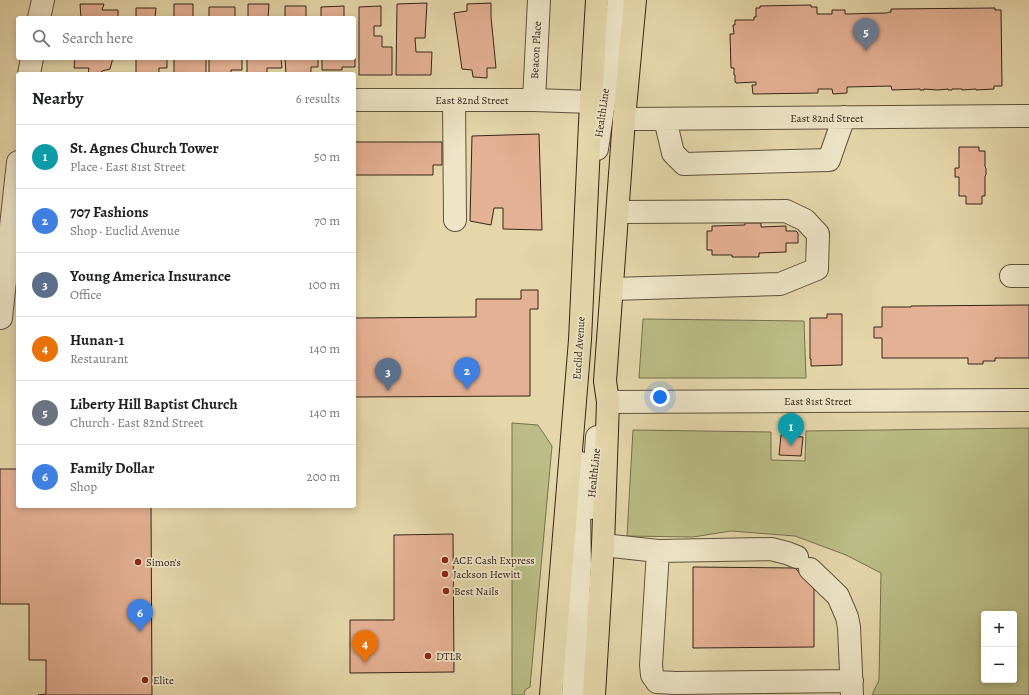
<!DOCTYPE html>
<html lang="en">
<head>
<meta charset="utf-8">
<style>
	:root { --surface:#fff; --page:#f2f2f2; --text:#202124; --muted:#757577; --line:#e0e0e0; --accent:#d93025 }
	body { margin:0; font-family:Alegreya,serif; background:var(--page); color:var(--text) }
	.controls { position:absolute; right:12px; bottom:12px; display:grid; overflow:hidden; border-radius:4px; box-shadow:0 2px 6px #0003 }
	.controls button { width:36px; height:36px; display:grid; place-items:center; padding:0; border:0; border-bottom:1px solid var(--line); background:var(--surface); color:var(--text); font:20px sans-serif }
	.you { position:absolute; left:660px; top:397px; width:14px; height:14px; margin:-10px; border:3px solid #fff; border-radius:50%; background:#1a73e8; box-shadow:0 0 0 6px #1a73e833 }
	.badge { display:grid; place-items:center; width:26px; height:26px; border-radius:50%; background:var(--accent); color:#fff; font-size:13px; font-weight:700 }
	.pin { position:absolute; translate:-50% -33px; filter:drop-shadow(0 1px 2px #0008) }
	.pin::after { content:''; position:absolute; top:21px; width:14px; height:12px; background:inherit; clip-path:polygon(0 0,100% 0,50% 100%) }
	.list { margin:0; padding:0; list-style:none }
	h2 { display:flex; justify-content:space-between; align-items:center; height:52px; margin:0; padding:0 16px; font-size:17px }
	h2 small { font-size:13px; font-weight:400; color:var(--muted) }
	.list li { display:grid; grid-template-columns:26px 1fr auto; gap:12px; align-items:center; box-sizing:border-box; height:64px; padding:0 16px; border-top:1px solid var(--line) }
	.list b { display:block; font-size:15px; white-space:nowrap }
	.list p { margin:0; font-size:13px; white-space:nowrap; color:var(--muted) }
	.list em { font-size:13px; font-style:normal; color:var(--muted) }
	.icon { flex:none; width:22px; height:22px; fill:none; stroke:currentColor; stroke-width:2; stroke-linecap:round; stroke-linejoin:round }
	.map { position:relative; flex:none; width:1029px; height:695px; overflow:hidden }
	.search { position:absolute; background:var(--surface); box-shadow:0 2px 6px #0003; left:16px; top:16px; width:340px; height:44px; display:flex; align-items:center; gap:10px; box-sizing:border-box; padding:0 14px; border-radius:4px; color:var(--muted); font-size:15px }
	.panel { position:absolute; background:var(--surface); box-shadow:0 2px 6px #0003; left:16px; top:72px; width:340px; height:436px; border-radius:4px }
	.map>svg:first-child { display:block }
</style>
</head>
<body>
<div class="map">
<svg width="1029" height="695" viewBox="0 0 1029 695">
	<rect width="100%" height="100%" fill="#e5d7aa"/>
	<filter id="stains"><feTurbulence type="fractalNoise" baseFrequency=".005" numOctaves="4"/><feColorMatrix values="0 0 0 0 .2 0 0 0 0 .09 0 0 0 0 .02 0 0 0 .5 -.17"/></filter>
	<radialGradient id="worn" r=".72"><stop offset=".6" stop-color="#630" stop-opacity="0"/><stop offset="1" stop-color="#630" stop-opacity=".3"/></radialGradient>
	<path fill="#babd85" stroke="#777050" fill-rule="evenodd" d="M643 319 804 321 806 378H639Z
		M512 423 538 425 552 446 530 687 525 690 524 695H512Z
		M1029 428V695H872L879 680 881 573 846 555 795 536 731 531 693 537 627 536 633 430 771 432V460L805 461 806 431ZM984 614H1014V680H984Z"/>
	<path fill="#e5b194" stroke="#34241a" d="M427 3 425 38H415L416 52H432L431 75H396L397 4Z
		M491 3V17L496 68H487V78L473 77 472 70 462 69 454 13 467 11V4Z
		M80 4H104L102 10H118V18H81Z
		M174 4H193V18H174Z
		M248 4H269L268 18H248Z
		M811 5V7H817V14H832V10H845V14L887 13 889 12H891V9L995 8V10H1001L1002 86H994V89L976 90V89L962 90V89H952V90H948V89L938 90 924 89V90H920V89L892 90 891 86 847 87V93L833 94 832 89H818V93L753 94 752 85H756V82L736 83V82H735V75H734V68H731L730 34H734L733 25H735V20H754V17H756V8H760V6Z
		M285 6H306V18H285Z
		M344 6V18H321V7Z
		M381 6V26H374V36H382V47H392V75H359V7Z
		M209 7H235V18H209Z
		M136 8H156L155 18H136Z
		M354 51H355V67H342V70H322V58H354Z
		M75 58H113L110 69 102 71 100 74H88L89 68H74Z
		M136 58H167V68H159V74H136Z
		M174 58H206V74H174Z
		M209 58H242V70H231V74H209Z
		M247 58H281L282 68H267V74H247Z
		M285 58H318V67H311V74H286Z
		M539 134 542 230 503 229V208H494L491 225 470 221 472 136Z
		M354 142H442V165H433V175H354Z
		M959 147H979V151H985V167L986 168V175L985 176V196H982V204H966V196H959V177H955V168H959Z
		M745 223H761V227L786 226V231H796L798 233V243H786V252L759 253V257H732V255H712V250H707V231H712V226L745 225Z
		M521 290H538V309H530V396L354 397V318L476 317V299H521Z
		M1029 305V358H995V361H983V364H968V358H882V338H874V327H882V307H911V306Z
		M827 314H842V365L811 366V359H810V318H827Z
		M781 435 803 437 801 456 779 455Z
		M0 469H18V506H151L152 695H38L46 694V660H29V604H0Z
		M453 534 454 672 350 673V620H394V535Z
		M693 567 795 568 814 589V647L693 648Z"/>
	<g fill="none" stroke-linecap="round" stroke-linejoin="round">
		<g stroke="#60513e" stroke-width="24">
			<path id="minor" d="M39 18 43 0
				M29 74 32 58
				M354 100H534L591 102
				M454 100 455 220
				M534 100 539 0
				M624 119 1029 116
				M665 119 673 153 684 164 829 160 844 117
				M597 149 619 0
				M1011 276H1029
				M612 289 780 284 817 269 818 234 805 220 786 211 618 212
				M1 318 18 162
				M608 402 1029 400
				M590 508 593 492 597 437
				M603 545 658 551 771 549 787 553 797 557
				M658 551 651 665 652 675 657 682 675 683 852 681
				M810 569 838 596 847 617 849 627 852 695
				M573 695 580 566 578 462"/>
		</g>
		<g stroke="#34241a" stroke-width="24">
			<path id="major" d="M551 695 580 340 591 102 597 0
				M594 695 603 545 608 402 605 381 624 119 635 0"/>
		</g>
		<use href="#minor" stroke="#eee5c8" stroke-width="22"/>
		<use href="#major" stroke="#e5d7aa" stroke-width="22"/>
	</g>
	<g fill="#8f2418" stroke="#eee5c8" stroke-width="1.5">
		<circle cx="445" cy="560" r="4"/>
		<circle cx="138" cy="562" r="4"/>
		<circle cx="445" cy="574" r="4"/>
		<circle cx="446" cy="591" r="4"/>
		<circle cx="428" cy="656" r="4"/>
		<circle cx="145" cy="680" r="4"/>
	</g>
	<g text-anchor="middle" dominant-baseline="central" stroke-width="3.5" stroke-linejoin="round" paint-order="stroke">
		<g font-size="11" fill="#34241a" stroke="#eee5c8">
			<text transform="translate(536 50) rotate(-87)">Beacon Place</text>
			<text x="472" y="100">East 82nd Street</text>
			<text transform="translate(602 113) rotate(-82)">HealthLine</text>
			<text x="827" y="118">East 82nd Street</text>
			<text transform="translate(579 348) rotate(-86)">Euclid Avenue</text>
			<text x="818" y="401">East 81st Street</text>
			<text transform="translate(594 473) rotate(-84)">HealthLine</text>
		</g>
		<g font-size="11" fill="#34241a" stroke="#eee5c8" text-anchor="start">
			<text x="453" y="560">ACE Cash Express</text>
			<text x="146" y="562">Simon's</text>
			<text x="453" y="574">Jackson Hewitt</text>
			<text x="454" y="591">Best Nails</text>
			<text x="436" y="656">DTLR</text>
			<text x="153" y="680">Elite</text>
		</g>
	</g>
	<rect width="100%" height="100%" filter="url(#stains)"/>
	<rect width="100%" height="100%" fill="url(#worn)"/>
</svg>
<div class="controls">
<button>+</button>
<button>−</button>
</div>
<div class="you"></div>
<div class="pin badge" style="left:791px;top:446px;background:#0f9aa8">1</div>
<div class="pin badge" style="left:467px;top:390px;background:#3f7fe0">2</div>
<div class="pin badge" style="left:388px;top:391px;background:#5c6f8a">3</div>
<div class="pin badge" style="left:365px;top:663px;background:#e8710a">4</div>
<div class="pin badge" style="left:866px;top:51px;background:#6b7280">5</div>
<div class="pin badge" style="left:140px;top:632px;background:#3f7fe0">6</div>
<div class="search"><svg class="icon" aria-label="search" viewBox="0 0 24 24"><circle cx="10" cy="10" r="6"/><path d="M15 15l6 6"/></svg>Search here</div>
<section class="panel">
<h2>Nearby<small>6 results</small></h2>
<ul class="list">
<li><span class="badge" style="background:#0f9aa8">1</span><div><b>St. Agnes Church Tower</b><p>Place · East 81st Street</p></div><em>50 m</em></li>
<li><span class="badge" style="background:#3f7fe0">2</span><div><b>707 Fashions</b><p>Shop · Euclid Avenue</p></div><em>70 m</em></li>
<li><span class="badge" style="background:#5c6f8a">3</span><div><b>Young America Insurance</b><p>Office</p></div><em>100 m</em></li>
<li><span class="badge" style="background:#e8710a">4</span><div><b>Hunan-1</b><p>Restaurant</p></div><em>140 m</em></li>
<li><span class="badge" style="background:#6b7280">5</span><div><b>Liberty Hill Baptist Church</b><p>Church · East 82nd Street</p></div><em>140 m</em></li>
<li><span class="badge" style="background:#3f7fe0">6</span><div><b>Family Dollar</b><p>Shop</p></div><em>200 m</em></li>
</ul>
</section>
</div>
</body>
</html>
